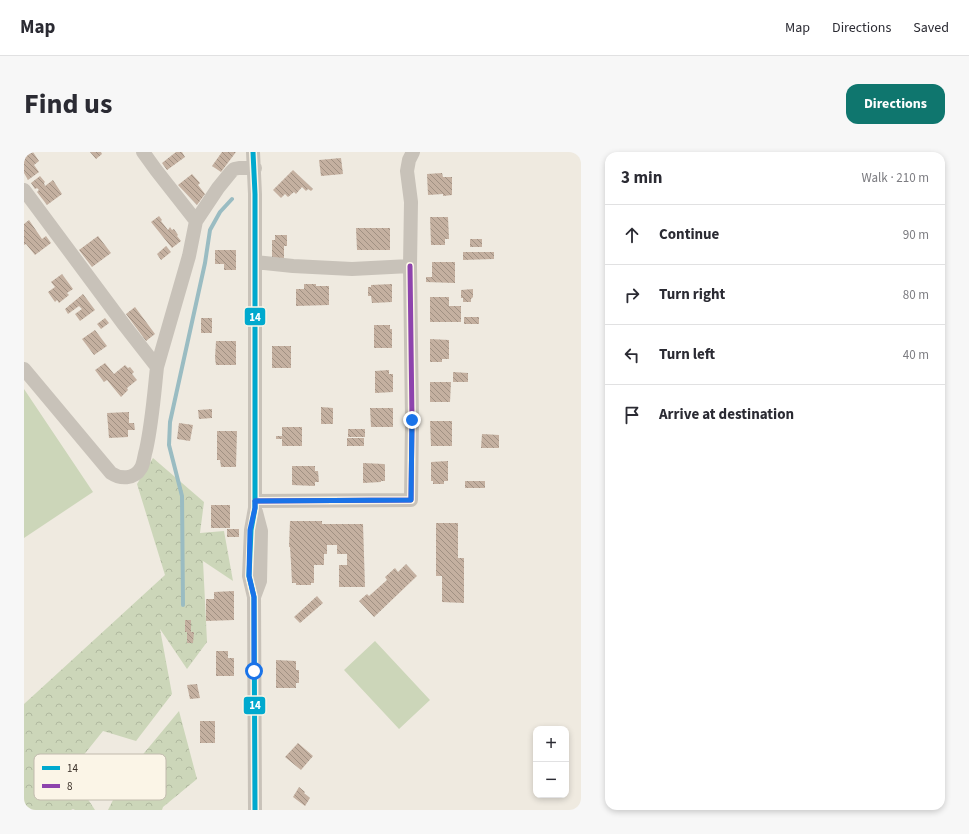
<!DOCTYPE html>
<html lang="en">
<head>
<meta charset="utf-8">
<style>
	:root { --surface:#fff; --page:#f7f7f7; --text:#2b2b33; --muted:#7c7c81; --line:#e1e1e2; --accent:#0f766e }
	body { margin:0; font-family:"Source Sans 3",sans-serif; background:var(--page); color:var(--text) }
	.controls { position:absolute; right:12px; bottom:12px; display:grid; overflow:hidden; border-radius:8px; box-shadow:0 2px 6px #0003 }
	.controls button { width:36px; height:36px; display:grid; place-items:center; padding:0; border:0; border-bottom:1px solid var(--line); background:var(--surface); color:var(--text); font:20px sans-serif }
	.stop { position:absolute; width:12px; height:12px; margin:-9px; border:3px solid #1a73e8; border-radius:50%; background:#fff }
	.stop.end { background:#1a73e8; border-color:#fff; box-shadow:0 1px 4px #0008 }
	.list { margin:0; padding:0; list-style:none }
	h2 { display:flex; justify-content:space-between; align-items:center; height:52px; margin:0; padding:0 16px; font-size:17px }
	h2 small { font-size:13px; font-weight:400; color:var(--muted) }
	.list li { display:grid; grid-template-columns:26px 1fr auto; gap:12px; align-items:center; box-sizing:border-box; height:60px; padding:0 16px; border-top:1px solid var(--line) }
	.list b { display:block; font-size:15px; white-space:nowrap }
	.list em { font-size:13px; font-style:normal; color:var(--muted) }
	.icon { flex:none; width:22px; height:22px; fill:none; stroke:currentColor; stroke-width:2; stroke-linecap:round; stroke-linejoin:round }
	.map { position:relative; flex:none; width:557px; height:658px; overflow:hidden; border-radius:12px }
	header { display:flex; align-items:center; gap:24px; box-sizing:border-box; height:56px; padding:0 20px; background:var(--surface); border-bottom:1px solid var(--line) }
	header strong { font-size:19px }
	nav { display:flex; gap:22px; margin-inline-start:auto; font-size:14px }
	.intro { display:flex; align-items:center; justify-content:space-between; box-sizing:border-box; height:96px; padding:0 24px }
	h1 { margin:0; font-size:28px }
	.button { padding:10px 18px; border-radius:12px; background:var(--accent); color:#fff; font-size:14px; font-weight:700 }
	main { display:flex; gap:24px; padding:0 24px }
	aside { flex:1; background:var(--surface); border-radius:12px; box-shadow:0 2px 6px #0003 }
	.map>svg:first-child { display:block }
</style>
</head>
<body>
<header>
<strong>Map</strong>
<nav><a>Map</a><a>Directions</a><a>Saved</a></nav>
</header>
<div class="intro"><h1>Find us</h1><a class="button">Directions</a></div>
<main>
<div class="map">
<svg width="557" height="658" viewBox="0 0 557 658">
	<defs>
		<pattern id="forest-crowns" width="20" height="18" patternUnits="userSpaceOnUse"><rect width="20" height="18" fill="#ccd6b9"/><path d="M2 6a3 3 0 1 1 6 0M12 15a3 3 0 1 1 6 0" fill="none" stroke="#b0b89f"/></pattern>
		<pattern id="building-back-hatch" width="6" height="6" patternUnits="userSpaceOnUse"><rect width="6" height="6" fill="#c4b0a0"/><path d="M-1 5l2 2M0 0l6 6M5-1l2 2" fill="none" stroke="#a09082"/></pattern>
	</defs>
	<rect width="100%" height="100%" fill="#efeae0"/>
	<path fill="url(#forest-crowns)" d="M129 306 180 350 176 381 200 379 209 429 179 409 183 490 163 517 136 477 148 542 112 589 79 579 46 620 71 658H51L49 657 47 658H0V552L141 423 113 332Z
		M155 559 173 627 139 655 138 658H84L101 624Z"/>
	<path fill="#ccd6b9" d="M0 237 69 340 0 386Z
		M351 489 406 548 375 577 320 518Z"/>
	<g fill="none" stroke-linecap="round" stroke-linejoin="round">
		<path stroke="#9abcc2" stroke-width="4" d="M159 453 158 344 145 293 146 270 181 111 186 78 196 60 208 47"/>
	</g>
	<path fill="url(#building-back-hatch)" d="M0 0H9L15 9 10 13 15 20 4 28 0 21Z
		M66 0H77L78 2 72 7Z
		M152 0H158L161 5 143 18 138 11Z
		M198 0H212L197 20 188 14Z
		M317 6 319 22 297 24 295 8Z
		M269 18 289 37 287 39 284 37 282 39 278 35 272 42 270 40 264 45 261 42 257 46 249 38Z
		M418 21 419 25H428V43L419 44V42L404 43 403 22Z
		M168 22 176 31 174 33 181 42 173 53 154 33Z
		M16 24 21 30 20 31 21 34 29 28 38 42 23 53 13 40 15 38 13 36 11 37 7 31Z
		M135 64 138 68 137 69 144 78 146 75 148 78 150 77 154 83 153 84 157 89 148 96 127 70Z
		M406 65H424L425 87H421V93H407Z
		M5 68 18 87 22 84 27 91 11 103 2 92 0 93V72Z
		M332 76H366V98H333Z
		M251 83H263V94H260V108H248V88H251Z
		M74 84 87 101 68 115 55 98Z
		M446 87H458V95H446Z
		M142 94 147 100 137 108 133 102Z
		M191 98H212V118H200V112H191Z
		M439 100H470V107L439 108Z
		M408 110H431V131L402 130V125H408Z
		M38 122 49 137 43 141 45 143 35 151 33 148 31 150 24 140 31 135 27 130Z
		M280 132H292V134H305V153L272 154V137H280Z
		M368 132V150L348 151 347 144H344V135H347V133Z
		M449 137V145L447 147V150H439V146H437V138Z
		M59 142 71 158 56 169 51 162 58 157 55 154 44 162 41 157Z
		M406 145H425V154H437V170H406Z
		M111 155 131 182 122 189 102 162Z
		M440 165H455V172H440Z
		M81 166 85 171 77 177 73 172Z
		M177 166H188V181H177Z
		M350 173H366V177H368V196H350Z
		M71 178 83 194 70 203 58 187Z
		M406 187 425 188V207H418V210H406Z
		M192 189H212V213H192L191 206Z
		M248 194H267V216H248Z
		M81 211 90 222 101 213 104 216 106 215 110 220 108 222 113 228 103 236 104 238 97 245 83 228 80 230 71 218Z
		M365 218V222H369V240L351 241V219Z
		M429 220 444 221V230H429Z
		M406 230H427L426 250H406Z
		M297 255 309 256V272H297Z
		M346 256H369V275H347Z
		M188 257V266L175 267 174 258Z
		M105 260V271H110L111 278H104V285L85 286 83 261Z
		M406 269H428V294H407Z
		M155 271 169 273 166 289 153 287Z
		M258 275H278V294H258V287H252V284H258Z
		M324 277H341V285H324Z
		M193 279H213L212 315H197L196 308H193Z
		M458 282 475 283V296H457Z
		M323 286H340V294H323Z
		M424 309V329H420V332H409V329H407V310Z
		M339 311 360 312 361 313V329H357V330L339 331Z
		M268 314H291V319H294L295 330H291V334L268 333Z
		M441 329H461V336H441Z
		M187 353H206V376H187Z
		M266 369H298V372H339L341 435H315V413H323V402H313V393H303V402H300V413H290V431H287V433H272V431H268L267 411 266 395H265Z
		M412 371H434V406H440V451L418 450V424H412Z
		M203 377H215V385H203Z
		M382 412 393 424 350 465 335 449 343 442 345 444 363 428 361 425 371 416 374 420Z
		M210 439V468L182 469V447H190V440Z
		M293 444 299 451 276 471 270 465Z
		M161 468H167V480H170L169 491H163V480H161Z
		M192 499H204V506H210V524H192Z
		M252 508 272 509V518H275V531H272V536H252Z
		M173 532 176 546 166 547 163 533Z
		M176 569H191V591H176Z
		M274 591 289 604 277 618 261 605Z
		M275 635 281 640 280 641 286 646 281 654 269 645Z"/>
	<g fill="none" stroke-linecap="round" stroke-linejoin="round">
		<path stroke="#c8c2b9" stroke-width="14" d="M119 0 132 18 172 69
			M229 0 231 42V356L227 378 225 424 230 445 231 658
			M0 38 101 174 133 215 165 104 172 69 194 36 207 20 210 17 215 16H231
			M231 110 269 114 328 117 386 114 387 50 383 19 385 8 389 0
			M0 217 87 321C96 327 110 328 117 316 120 311 120 304 122 298 128 271 130 243 133 215
			M231 349 387 348 388 268 386 114
			M230 445 236 429 237 379 232 360"/>
		<g stroke="#fbf5e7" stroke-width="8">
			<path id="bus-1" d="M229 0 231 42V356L227 378 225 424 230 445 231 658"/>
		</g>
		<g stroke="#fbf5e7" stroke-width="8">
			<path id="bus-2" d="M231 349 387 348 388 268 386 114"/>
		</g>
		<use href="#bus-1" stroke="#00a9ce" stroke-width="5"/>
		<use href="#bus-2" stroke="#8e44ad" stroke-width="5"/>
	</g>
	<g fill="none" stroke-linecap="round" stroke-linejoin="round">
		<path stroke="#1a73e8" stroke-width="5" d="M230 519V445L225 424 226 378 231 356V349L387 348 388 268"/>
	</g>
	<rect x="10" y="602" width="132" height="46" rx="6" fill="#fbf5e7" stroke="#c1baad" stroke-width="1"/>
	<rect x="18" y="614" width="18" height="4" fill="#00a9ce"/>
	<rect x="18" y="632" width="18" height="4" fill="#8e44ad"/>
	<g font-size="11" fill="#392f27">
		<text x="43" y="620">14</text>
		<text x="43" y="638">8</text>
	</g>
	<g stroke="#fbf5e7" stroke-width="1.5">
		<rect x="220" y="155" width="22" height="19" rx="4" fill="#00a9ce"/>
		<rect x="219" y="544" width="23" height="19" rx="4" fill="#00a9ce"/>
	</g>
	<g font-size="11" text-anchor="middle" font-weight="bold" fill="#fff">
		<text x="231" y="169">14</text>
		<text x="231" y="557">14</text>
	</g>
</svg>
<div class="controls">
<button>+</button>
<button>−</button>
</div>
<div class="stop" style="left:230px;top:519px"></div>
<div class="stop end" style="left:388px;top:268px"></div>
</div>
<aside>
<h2>3 min<small>Walk · 210 m</small></h2>
<ul class="list">
<li><svg class="icon" aria-label="ahead" viewBox="0 0 24 24"><path d="M12 20V5M6 11l6-6 6 6"/></svg><div><b>Continue</b></div><em>90 m</em></li>
<li><svg class="icon" aria-label="right" viewBox="0 0 24 24"><path d="M7 20v-9h11M14 6l5 5-5 5"/></svg><div><b>Turn right</b></div><em>80 m</em></li>
<li><svg class="icon" aria-label="left" viewBox="0 0 24 24"><path d="M17 20v-9H6M10 6l-5 5 5 5"/></svg><div><b>Turn left</b></div><em>40 m</em></li>
<li><svg class="icon" aria-label="arrive" viewBox="0 0 24 24"><path d="M6 21V4h12l-3 4 3 4H6"/></svg><div><b>Arrive at destination</b></div></li>
</ul>
</aside>
</main>
</body>
</html>
